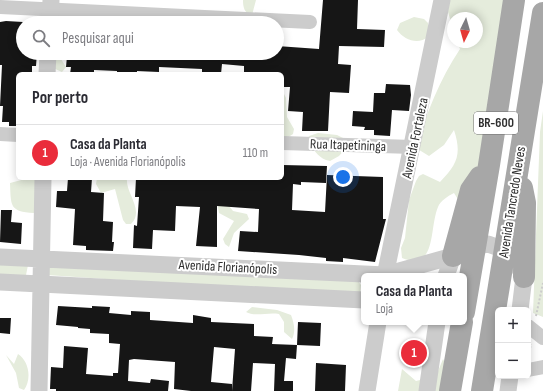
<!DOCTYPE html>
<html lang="pt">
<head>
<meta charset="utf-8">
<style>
	:root { --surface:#fff; --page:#f2f2f3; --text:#2b2b33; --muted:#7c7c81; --line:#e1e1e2; --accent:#ea2c3b }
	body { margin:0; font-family:"Sofia Sans Condensed",sans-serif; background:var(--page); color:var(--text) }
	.controls { position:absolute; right:12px; bottom:12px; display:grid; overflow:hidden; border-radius:6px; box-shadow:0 2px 10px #0003 }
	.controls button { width:36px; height:36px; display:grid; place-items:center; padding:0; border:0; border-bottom:1px solid var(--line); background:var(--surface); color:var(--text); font:20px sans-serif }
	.compass { position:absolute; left:447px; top:12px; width:36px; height:36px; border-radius:50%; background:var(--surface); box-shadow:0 2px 10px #0003; rotate:185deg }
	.you { position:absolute; left:343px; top:177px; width:14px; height:14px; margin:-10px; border:3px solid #fff; border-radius:50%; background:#1a73e8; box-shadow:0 0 0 6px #1a73e833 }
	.badge { display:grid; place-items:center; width:26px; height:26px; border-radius:50%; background:var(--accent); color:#fff; font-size:13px; font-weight:700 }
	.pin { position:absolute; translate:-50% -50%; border:2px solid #fff; box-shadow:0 1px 4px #0006 }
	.popup { position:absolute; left:361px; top:273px; width:106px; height:52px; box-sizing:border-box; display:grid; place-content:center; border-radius:6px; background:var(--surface); filter:drop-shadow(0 1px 3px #0005); font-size:13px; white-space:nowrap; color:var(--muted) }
	.popup b { font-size:15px; color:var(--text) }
	.popup::after { content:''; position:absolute; left:50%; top:100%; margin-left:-8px; border:8px solid transparent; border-top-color:var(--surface) }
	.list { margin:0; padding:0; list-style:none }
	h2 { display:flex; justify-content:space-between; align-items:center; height:52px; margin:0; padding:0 16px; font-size:17px }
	h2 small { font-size:13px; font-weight:400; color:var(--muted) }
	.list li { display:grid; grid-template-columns:26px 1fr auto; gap:12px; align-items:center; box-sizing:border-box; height:56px; padding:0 16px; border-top:1px solid var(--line) }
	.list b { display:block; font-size:15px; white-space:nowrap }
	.list p { margin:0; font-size:13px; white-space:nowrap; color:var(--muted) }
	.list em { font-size:13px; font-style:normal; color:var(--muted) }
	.icon { flex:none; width:22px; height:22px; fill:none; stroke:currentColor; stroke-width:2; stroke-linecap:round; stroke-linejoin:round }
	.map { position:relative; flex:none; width:543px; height:391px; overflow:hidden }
	.search { position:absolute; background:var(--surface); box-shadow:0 2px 10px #0003; left:16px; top:16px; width:268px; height:44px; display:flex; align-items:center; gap:10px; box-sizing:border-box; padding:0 14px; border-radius:22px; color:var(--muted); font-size:15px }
	.panel { position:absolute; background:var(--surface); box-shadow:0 2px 10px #0003; left:16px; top:72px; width:268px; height:108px; border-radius:6px }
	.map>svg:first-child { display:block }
</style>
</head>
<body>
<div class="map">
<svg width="543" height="391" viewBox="0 0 543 391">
	<rect width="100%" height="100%" fill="#fff"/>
	<path fill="#e5ecdc" d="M243 0H256L252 15C244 13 243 7 243 0Z
		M449 0H510L485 159 459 201 454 193C448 196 440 201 438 207 429 228 437 272 402 258L401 248 405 238 409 200 416 181 419 176 423 174 440 182C457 164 462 155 454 130L444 145 429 156 416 148C426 114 440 79 460 49L457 42H477V18H453V29L448 12Z
		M73 16 122 18 113 23H67Z
		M414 17 424 19 428 23V37C418 45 404 40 397 30L400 23Z
		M50 53H64L61 59 66 67 62 72 53 68Z
		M284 94 286 98 287 117 294 129 293 134 282 141V95Z
		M543 111V317L533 313 540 132Z
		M318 133 337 135 345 139 346 148 339 156 330 161C318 159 317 151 307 144L309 136Z
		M29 178H42L34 213C9 212 11 205 10 183Z
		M97 178H127C125 193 145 210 131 224H126L123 220 115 189 101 193 96 184Z
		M217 202H226L233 211 247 214 249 219 234 233 229 247 225 244 223 239 234 221 219 213Z
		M0 261 28 265 26 275 23 277 0 276Z
		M44 261 358 281 361 285 360 294 356 296 47 275Z
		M252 307 277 310 291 315C294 323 296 331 292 339L284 332V322L279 314C268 312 255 317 246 312Z
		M18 354C29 361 32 379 24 390L19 388 16 373 6 355 14 364Z
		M443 359 452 376 443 391H398L402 369 416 381 436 376Z"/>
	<path fill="#161616" d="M323 0H358L357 29 385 30 384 47 339 46 338 64 351 65 349 93 330 92 328 131H302L303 112 288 111 290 87H282V74H244V66L222 64 221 74H202V69L159 67V72L137 71V74H117V71L94 70V74H70L71 67H66L67 56 80 57V53H277V46L319 49Z
		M6 21 23 22V53H37L36 66H32V74H18V126H9V122H2L3 106H0L2 65H0V22Z
		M386 84 410 85 411 95 409 111 392 110 390 136 374 135V130H364L365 127 352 126 353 111 373 112 374 93H385Z
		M282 165 327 166 326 183 301 182V185L293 184 292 210 325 212 327 175 383 177V219H386L375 262 343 258V262L326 261V258L299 255 238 251 240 231 258 232 259 209 217 206V247L196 246 200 207 176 206 175 231 153 230 152 249 133 248 134 225 137 226 139 197H135L136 178H282Z
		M68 178H92L91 192 104 193 103 221 113 222 112 242H114L113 251 86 250V246L73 245 75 209 56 207 57 191H67Z
		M1 210H12L11 222 22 223 21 244 0 242Z
		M58 306 92 308V306L110 307 109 313 131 315V311L150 312V320L193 323V315L211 318V322L254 324V336L273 337 272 344 297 345 296 359 286 358 284 381H293V391H274L275 364 253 363 251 391H232L235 349 214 347 211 382 232 384V391H191L174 389 175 362 134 359 129 360 128 381 150 383 151 379 169 381 168 391H56V389H50L51 367 63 368 64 346 88 348 86 374 113 376V373H118L120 344 109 343V334L90 333V329L78 328V327L56 325Z
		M0 318H11L10 334 0 333Z
		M298 322 321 323 320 346 297 345Z
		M316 363 346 365 345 391H315Z"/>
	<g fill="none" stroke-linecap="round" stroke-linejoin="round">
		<path stroke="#ccc" stroke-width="2" stroke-dasharray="2 2" stroke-linecap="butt" d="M536 316 543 283
			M528 356 531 344"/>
		<path stroke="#ccc" stroke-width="14" d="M0 7 310 22
			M0 134 18 135
			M282 143 413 147
			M528 326 543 338
			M528 370 543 367"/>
		<path stroke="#ccc" stroke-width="17" d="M50 23 51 0
			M47 74 48 53
			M0 257 385 275 453 256 476 246 488 244 505 250 516 262 524 277 520 310
			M385 276 442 0
			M446 276 453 256
			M0 282 364 300
			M39 391 43 178
			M367 391 378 322
			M427 391 437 322
			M508 391 510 376"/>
		<path stroke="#a7a7a7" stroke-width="22" d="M522 188 525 203 524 277
			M453 256 471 190 480 177
			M464 312 489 165 514 0
			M450 391 462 322
			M482 391 543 13"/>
	</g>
	<g text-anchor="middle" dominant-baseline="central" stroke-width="4" stroke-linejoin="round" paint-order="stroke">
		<rect fill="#fff" stroke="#6d6d6d" stroke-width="1" x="474" y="112" width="44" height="22" rx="3"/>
		<g font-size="13" font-weight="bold" fill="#2f2f2f">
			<text x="496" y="123">BR-600</text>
		</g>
		<g font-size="14" fill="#2f2f2f" stroke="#fff">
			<text transform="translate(415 138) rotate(-78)">Avenida Fortaleza</text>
			<text transform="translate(348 145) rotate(2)">Rua Itapetininga</text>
			<text transform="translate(512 202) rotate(-81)">Avenida Tancredo Neves</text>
			<text transform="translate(228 267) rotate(3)">Avenida Florianópolis</text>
		</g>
	</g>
</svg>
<div class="controls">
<button>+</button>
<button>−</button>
</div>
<svg class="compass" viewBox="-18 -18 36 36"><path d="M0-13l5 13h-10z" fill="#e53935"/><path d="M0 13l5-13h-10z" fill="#7c7c81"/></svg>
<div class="you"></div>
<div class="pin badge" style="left:414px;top:353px">1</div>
<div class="popup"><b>Casa da Planta</b>Loja</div>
<div class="search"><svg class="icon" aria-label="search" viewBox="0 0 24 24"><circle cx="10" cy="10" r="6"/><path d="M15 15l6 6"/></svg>Pesquisar aqui</div>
<section class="panel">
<h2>Por perto<small></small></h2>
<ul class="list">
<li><span class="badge">1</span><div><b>Casa da Planta</b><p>Loja · Avenida Florianópolis</p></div><em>110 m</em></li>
</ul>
</section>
</div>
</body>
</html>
